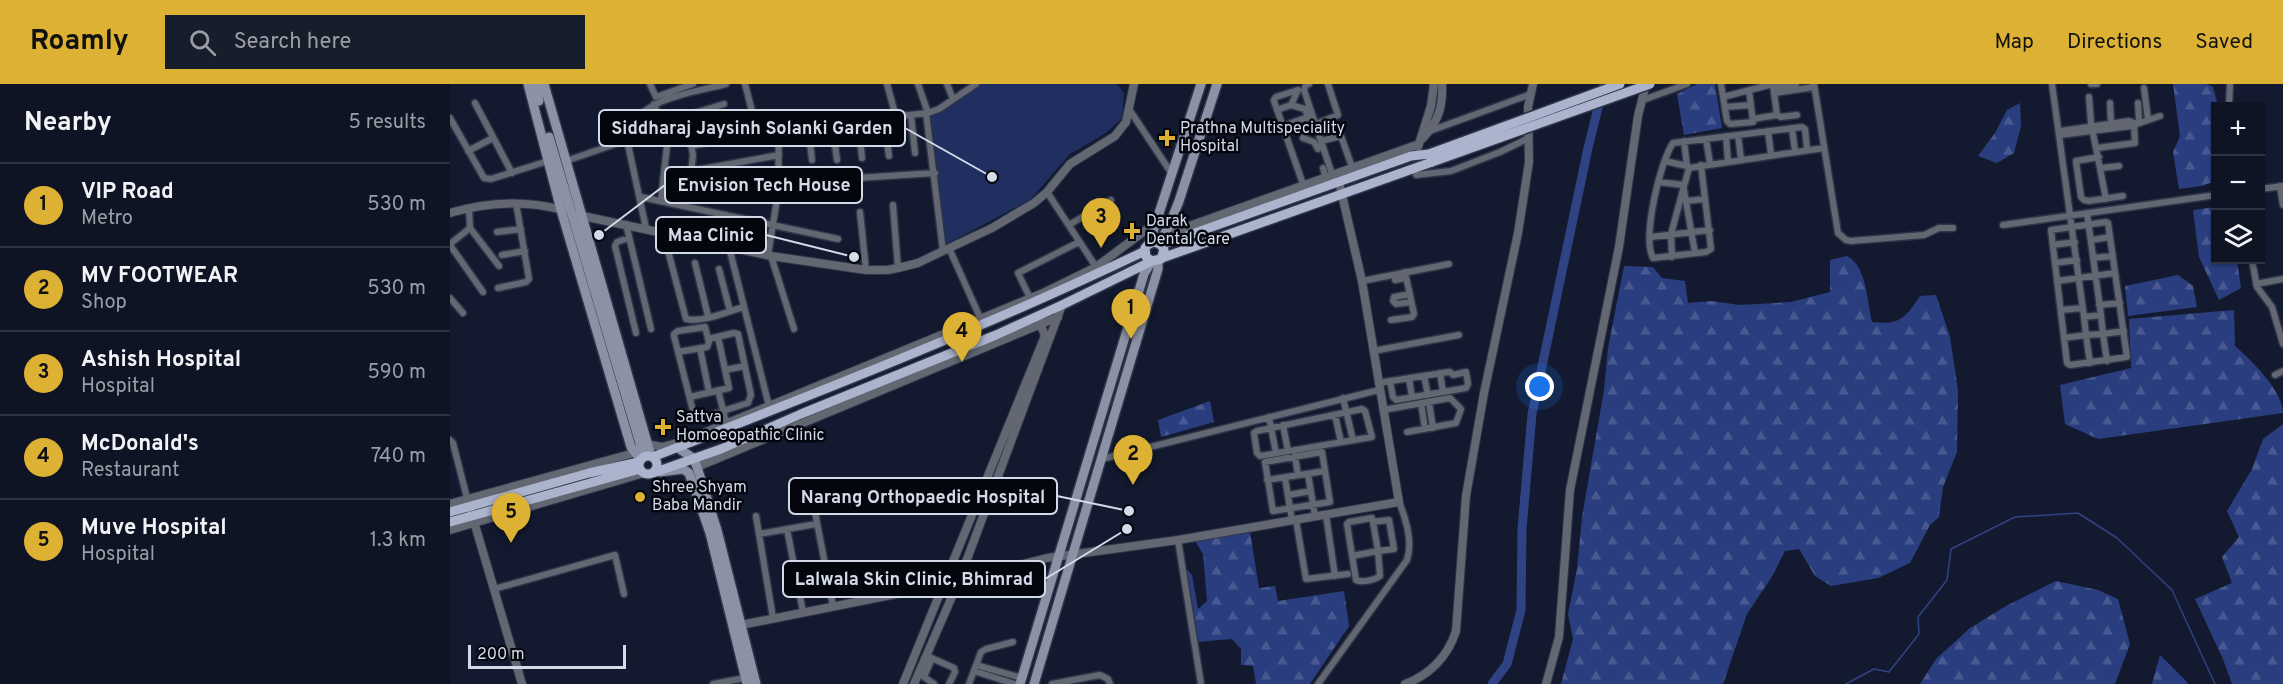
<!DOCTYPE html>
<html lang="en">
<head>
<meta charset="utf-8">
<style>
	:root { --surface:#0e1423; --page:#171d2b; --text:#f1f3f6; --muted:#9b9ea6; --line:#2e3341; --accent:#ddb133 }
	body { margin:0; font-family:Overpass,sans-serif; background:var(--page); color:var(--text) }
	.controls { position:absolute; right:18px; top:18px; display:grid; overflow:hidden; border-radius:0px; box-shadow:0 2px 4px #0004 }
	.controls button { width:54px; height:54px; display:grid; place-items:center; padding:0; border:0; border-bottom:2px solid var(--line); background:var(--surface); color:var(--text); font:30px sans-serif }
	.scale { position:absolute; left:18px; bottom:15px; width:158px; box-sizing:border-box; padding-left:6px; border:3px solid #d4dae8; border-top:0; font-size:16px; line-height:21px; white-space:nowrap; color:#d4dae8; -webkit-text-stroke:4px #04060e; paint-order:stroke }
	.you { position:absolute; left:1090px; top:303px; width:21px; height:21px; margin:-15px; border:4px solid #fff; border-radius:50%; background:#1a73e8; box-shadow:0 0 0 9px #1a73e833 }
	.badge { display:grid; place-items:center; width:39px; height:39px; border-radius:50%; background:var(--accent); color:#111; font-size:20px; font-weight:700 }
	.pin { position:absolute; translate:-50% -50px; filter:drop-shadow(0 2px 3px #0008) }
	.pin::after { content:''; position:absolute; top:32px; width:21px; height:18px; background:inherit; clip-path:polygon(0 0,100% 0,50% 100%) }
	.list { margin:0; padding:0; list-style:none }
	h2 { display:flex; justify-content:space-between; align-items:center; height:78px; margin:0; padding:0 24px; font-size:26px }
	h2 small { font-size:20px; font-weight:400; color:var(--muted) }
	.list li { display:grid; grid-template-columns:39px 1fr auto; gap:18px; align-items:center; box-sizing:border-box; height:84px; padding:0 24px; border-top:2px solid var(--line) }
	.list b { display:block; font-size:22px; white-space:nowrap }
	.list p { margin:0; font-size:20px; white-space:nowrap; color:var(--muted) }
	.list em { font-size:20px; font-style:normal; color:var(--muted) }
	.icon { flex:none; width:33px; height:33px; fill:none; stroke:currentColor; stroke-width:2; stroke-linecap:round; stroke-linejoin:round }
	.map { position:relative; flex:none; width:1833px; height:600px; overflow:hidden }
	header { display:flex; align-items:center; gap:36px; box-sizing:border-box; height:84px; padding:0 30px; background:var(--accent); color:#111 }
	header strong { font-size:28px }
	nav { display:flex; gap:33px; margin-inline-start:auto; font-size:21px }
	.search { width:420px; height:54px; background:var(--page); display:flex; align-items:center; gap:15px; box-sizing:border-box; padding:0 21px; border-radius:0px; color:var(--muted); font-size:22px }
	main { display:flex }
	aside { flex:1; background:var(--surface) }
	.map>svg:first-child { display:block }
</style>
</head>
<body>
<header>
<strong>Roamly</strong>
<div class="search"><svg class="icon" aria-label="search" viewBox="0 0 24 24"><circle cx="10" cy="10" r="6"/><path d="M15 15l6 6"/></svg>Search here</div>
<nav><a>Map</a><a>Directions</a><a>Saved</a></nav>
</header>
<main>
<aside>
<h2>Nearby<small>5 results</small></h2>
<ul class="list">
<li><span class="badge">1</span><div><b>VIP Road</b><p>Metro</p></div><em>530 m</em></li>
<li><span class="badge">2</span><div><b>MV FOOTWEAR</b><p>Shop</p></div><em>530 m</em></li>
<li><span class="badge">3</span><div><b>Ashish Hospital</b><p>Hospital</p></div><em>590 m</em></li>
<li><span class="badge">4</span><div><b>McDonald's</b><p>Restaurant</p></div><em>740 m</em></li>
<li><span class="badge">5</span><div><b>Muve Hospital</b><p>Hospital</p></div><em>1.3 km</em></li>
</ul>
</aside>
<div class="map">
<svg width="1833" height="600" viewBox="0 0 1833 600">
	<defs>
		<pattern id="forest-firs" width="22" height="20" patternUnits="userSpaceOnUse" patternTransform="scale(1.5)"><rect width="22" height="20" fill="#2a3e7f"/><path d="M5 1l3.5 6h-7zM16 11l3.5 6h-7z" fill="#485991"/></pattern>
	</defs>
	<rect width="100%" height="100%" fill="#131a2f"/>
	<path fill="url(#forest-firs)" d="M1247 0H1265L1272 44 1234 51 1227 10Z
		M1723 0H1757L1763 3 1768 22H1766L1765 97 1752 102 1729 105 1723 68 1730 52Z
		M1570 19 1571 42 1564 69 1547 79 1528 72 1545 49 1557 26Z
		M1765 123 1766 176H1787L1791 204 1769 216 1749 173 1743 126Z
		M1397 172C1417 182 1417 218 1422 238 1449 241 1455 235 1470 212L1486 211 1500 253 1508 306 1507 368 1493 403 1489 433 1480 441 1460 479 1428 494 1381 502 1365 492 1349 465 1335 467 1321 494 1297 530 1273 600H1111L1123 555 1118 530 1127 485 1132 433 1154 306 1158 264 1174 182 1203 183 1212 194 1235 197 1238 219 1261 217 1290 221 1341 218 1380 208V176Z
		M1728 191 1743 202 1747 223 1678 232 1675 202Z
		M1784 226 1785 262C1801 276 1833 307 1833 329L1648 355 1615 340 1610 301 1681 284 1679 235Z
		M760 317 764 338 711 353 708 336Z
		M1833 340V600H1782L1773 575 1745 515 1782 499 1772 473 1789 453 1777 427 1802 385 1813 355Z
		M800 448 809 504 825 502 828 517 894 507 899 542 860 600H806L803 582 791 581V565L782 555 746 558 735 483 742 491 748 525 757 517 753 470 745 457Z
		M1606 497 1648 506 1668 515 1680 560 1665 600H1470L1486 575 1520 544 1556 522Z
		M1710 571 1736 597 1738 600H1702Z"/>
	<path fill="#202f60" d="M525 0H667L674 9 672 34 656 49 620 70 580 116 493 162 476 30Z"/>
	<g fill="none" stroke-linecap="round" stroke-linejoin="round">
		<path stroke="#2f4384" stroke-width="1.5" d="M1396 600 1424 585 1439 588 1469 550 1468 533 1497 496 1501 465 1565 433 1628 429 1667 454 1722 506 1765 600"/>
		<path stroke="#2f4384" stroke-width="9" d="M1042 600 1057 580 1071 526 1072 445 1082 330 1138 64 1154 0"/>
		<g stroke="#2e3549" stroke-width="9">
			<path id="minor" d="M200 0 206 13 243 0
				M295 0 308 50
				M437 0 446 33
				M468 0 478 29
				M497 0 503 15
				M859 0 856 1 854 6 883 93
				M1271 0 1277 37 1280 40 1303 38 1299 6
				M1364 0 1388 149 1396 156 1401 157 1474 151 1489 144H1503
				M1602 0 1634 233 1651 231 1637 129
				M1641 0H1647
				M1323 3 1346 0
				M1694 4 1698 35
				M1324 9 1364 3
				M1273 13 1323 0
				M1639 13 1641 39 1656 115
				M1193 16 1237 0
				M25 19 62 89
				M1660 19 1661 40
				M1688 19 1689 37
				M204 20 211 38
				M841 21 855 25 860 40 853 54 864 58 868 65
				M1779 22 1780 0
				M1275 23 1301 21
				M679 25 722 90
				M827 26 841 21 848 6 826 13 824 16V17L854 103
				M476 29 493 167
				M461 31 465 69
				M1327 31 1331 33 1347 31
				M0 34 34 94 41 95 98 77
				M434 34 439 72
				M1303 35 1327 31 1323 1
				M408 37 412 74
				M382 39 387 76
				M866 40 888 31 878 0
				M358 42 362 76
				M833 42 858 33
				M1342 44 1345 67
				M238 45 243 71 241 89
				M980 47 1081 10
				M1318 47 1321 70
				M1611 47 1679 37 1684 39
				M1288 51 1291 75
				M1610 51 1681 42 1710 32
				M1276 52 1278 77
				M1256 55 1260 79
				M177 56C183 14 243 9 276 0
				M871 57 891 52 901 80
				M1234 57 1237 82 1239 84
				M241 62 329 45 478 29 489 25 526 0
				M1647 64 1685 59 1684 39
				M18 67 43 54
				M1649 73 1626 77 1631 113 1634 116 1639 117 1673 112
				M116 77 177 56 196 144
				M1215 77 1237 82
				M1251 81 1261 165 1256 168 1203 174C1192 153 1210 78 1223 59L1352 43 1355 45 1357 65
				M873 84 876 94
				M1651 84 1669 82
				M241 87 329 71
				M966 91 1001 87 1050 68 1079 54
				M213 94 328 109
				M1208 98 1234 101
				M329 99 485 89
				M1830 102 1833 121
				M1810 105 1833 102
				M1234 106 1245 169
				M597 108 648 186
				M191 113 388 155
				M211 116 217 62 209 40 274 20
				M1237 117 1255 115
				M443 121 448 184
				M410 128 416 186
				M1656 138 1658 139 1677 273 1620 281 1617 279 1601 146Z
				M176 140 201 245
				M619 141 661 116
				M1553 141 1766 111
				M20 144 49 182
				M47 148 71 145
				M213 148 236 235C253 239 278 227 294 223
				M1201 153 1260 146
				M179 154 167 158 165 162 186 249
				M1641 156 1660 153
				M0 160 20 144 19 124
				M0 161 33 208
				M1603 161 1625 158
				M279 163 319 322
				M499 164 532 238
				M52 171 75 167
				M318 171 328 109 329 45
				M321 172 344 245
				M1222 173 1221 150 1239 84 1374 64
				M1643 174 1663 172
				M1802 176 1807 203 1822 223 1833 260
				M245 179 258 232
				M1605 179 1627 176
				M269 185 280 227
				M945 196 956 194
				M912 197 999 180
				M1607 197 1665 189
				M1806 200 1833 195
				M48 204 76 198 79 195 66 119
				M960 210 944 213 943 217 946 220 961 218
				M0 214 13 229
				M581 216 568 189 629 158
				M1649 221 1670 219
				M1611 226 1633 224
				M1634 233 1636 251 1653 250 1651 231
				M941 236 962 233 964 230 955 188
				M1614 254 1636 251 1640 279
				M250 264 259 308
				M923 267 1009 251
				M228 268 257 263 259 258 255 243 228 247 224 250V252L244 331 245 334H251L298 319 301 311 288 250 284 249 258 255
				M1657 277 1653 250 1674 247
				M275 286 295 282
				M990 289 993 308
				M1825 291 1833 287
				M974 292 978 311
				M959 294 962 313
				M928 299 999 288H1000L1003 291 1016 288 1018 300 1016 304 946 316 943 313 940 297
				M268 306 276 338
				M240 313 279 304 268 253
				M893 314 903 356
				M979 318 983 344
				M971 319 975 345
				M912 325 915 327 922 353 810 372 807 369 804 349 807 347Z
				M933 326 1000 314 1011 325 1006 339 957 348
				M885 331 891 358
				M819 333 826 369
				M833 341 838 367
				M0 356 3 359 17 414
				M872 368 880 418 823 427 815 378Z
				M845 372 848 391
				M652 375 929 306
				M858 390 865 432
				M835 394 842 436
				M817 396 875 387
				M838 411 861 407
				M364 423 383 522
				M876 431 885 492
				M306 432 323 534
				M846 436 856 495 898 490
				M337 445 353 528
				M309 450 366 440
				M728 456 751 600
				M902 472 928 467 930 492C925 496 912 499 906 496L897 440 899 438 922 434 923 438 939 436 944 465 928 467 923 438
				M44 505 165 471 174 510
				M477 572 504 584 505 588 499 600
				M482 574 474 593 484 600
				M526 581 572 594
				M524 587 565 600
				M263 600 295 594
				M519 600 531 568 536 565 563 558
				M602 600 650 591 658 595 660 600
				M868 600 957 476C963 458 956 435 949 418"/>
		</g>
		<g stroke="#2e3549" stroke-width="10">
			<path id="tertiary" d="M972 55C988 39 993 23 992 0
				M968 63 981 22 984 0
				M0 129C37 118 76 116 113 126
				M128 131 321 172 416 186H437L448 184 468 179 493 167 542 144 584 119 597 108 620 80 665 52 676 38 684 0
				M719 142 726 146 731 145 969 60
				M196 360 212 363 234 357 593 209 646 183 704 140
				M247 383 608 233
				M17 414 72 600
				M0 420 184 369
				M0 446 194 389
				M286 542 496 500 597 474 728 456 949 418 912 197 889 98
				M453 600 595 252 588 233
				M464 600 510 494 612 221
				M955 600C980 591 998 572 1006 547L1016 412 1034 309 1068 149 1079 78 1078 23 1083 0
				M1096 600 1109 553 1120 406 1169 163 1188 32 1196 0"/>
		</g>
		<g stroke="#2e3549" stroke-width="12">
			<path id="secondary" d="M78 0 111 126 181 363 191 376
				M86 0 89 17
				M94 0 201 372
				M99 53 194 373
				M709 159 719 142 729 117 767 0
				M699 160 751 0
				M228 364 243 374 247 383 267 446 306 600
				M210 388 233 385 239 389 260 449 297 600
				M570 600 694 190 702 177
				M584 600 708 185V177"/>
		</g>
		<g stroke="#2e3549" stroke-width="12">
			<path id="primary" d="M711 161 961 72 979 70
				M712 174 982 78
				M189 381a9 9 0 1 1 18 0a9 9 0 1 1-18 0Z
				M203 373C369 308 534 244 695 167
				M203 389 271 365 351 330 546 251 612 221 702 177 711 175 714 166C710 157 701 156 695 164L696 173 702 177
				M0 428 139 389 189 378
				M0 438 190 385"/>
		</g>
		<use href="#minor" stroke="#626772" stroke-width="6"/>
		<use href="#tertiary" stroke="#626772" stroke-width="8"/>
		<use href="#secondary" stroke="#8b92a5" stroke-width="9"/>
		<use href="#primary" stroke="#abb4cc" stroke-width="9"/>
		<g stroke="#2e3549" stroke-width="12" stroke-linecap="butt">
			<path id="primary-bridge" d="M979 70 1170 0
				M982 78 1200 0"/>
		</g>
		<use href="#primary-bridge" stroke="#abb4cc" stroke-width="9"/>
	</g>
	<g fill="#ddb133" stroke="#04060e" stroke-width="2">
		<path d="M714 45h6v6h6v6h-6v6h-6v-6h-6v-6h6z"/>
		<path d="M679 138h6v6h6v6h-6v6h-6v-6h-6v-6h6z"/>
		<path d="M210 334h6v6h6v6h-6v6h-6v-6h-6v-6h6z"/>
		<circle cx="190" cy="413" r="6"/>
	</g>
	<g text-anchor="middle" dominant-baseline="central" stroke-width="5" stroke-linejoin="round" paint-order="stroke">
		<g font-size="16" fill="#d4dae8" stroke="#04060e" text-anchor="start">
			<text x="730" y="45">Prathna Multispeciality<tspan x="730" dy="18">Hospital</tspan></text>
			<text x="696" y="138">Darak<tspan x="696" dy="18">Dental Care</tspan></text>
			<text x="226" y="334">Sattva<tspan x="226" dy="18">Homoeopathic Clinic</tspan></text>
			<text x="202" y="404">Shree Shyam<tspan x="202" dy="18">Baba Mandir</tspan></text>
		</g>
	</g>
	<path fill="none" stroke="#d4dae8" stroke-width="2" d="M542 93L455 44M149 151L215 101M404 173L316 151M679 427L607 412M677 445L595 495"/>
	<g fill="#d4dae8" stroke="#04060e" stroke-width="2">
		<circle cx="542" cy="93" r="6"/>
		<circle cx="149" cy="151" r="6"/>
		<circle cx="404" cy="173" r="6"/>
		<circle cx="679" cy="427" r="6"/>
		<circle cx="677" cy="445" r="6"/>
	</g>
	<g fill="#04060e" stroke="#d4dae8" stroke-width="2">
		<rect x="149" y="26" width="306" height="36" rx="6"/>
		<rect x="215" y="83" width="197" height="36" rx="6"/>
		<rect x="206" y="133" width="110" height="36" rx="6"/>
		<rect x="339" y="394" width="268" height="36" rx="6"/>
		<rect x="333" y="477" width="262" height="36" rx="6"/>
	</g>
	<g font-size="18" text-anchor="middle" font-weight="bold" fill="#d4dae8">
		<text x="302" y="50">Siddharaj Jaysinh Solanki Garden</text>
		<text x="314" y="107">Envision Tech House</text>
		<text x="261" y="157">Maa Clinic</text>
		<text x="473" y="419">Narang Orthopaedic Hospital</text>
		<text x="464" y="501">Lalwala Skin Clinic, Bhimrad</text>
	</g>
</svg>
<div class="controls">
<button>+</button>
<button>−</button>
<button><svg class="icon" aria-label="layers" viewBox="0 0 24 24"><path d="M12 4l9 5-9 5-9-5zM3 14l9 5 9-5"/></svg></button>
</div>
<div class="scale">200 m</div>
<div class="you"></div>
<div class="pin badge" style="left:681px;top:255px">1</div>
<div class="pin badge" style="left:683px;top:401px">2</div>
<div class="pin badge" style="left:651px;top:164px">3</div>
<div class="pin badge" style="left:512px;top:278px">4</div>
<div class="pin badge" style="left:61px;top:459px">5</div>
</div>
</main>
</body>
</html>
